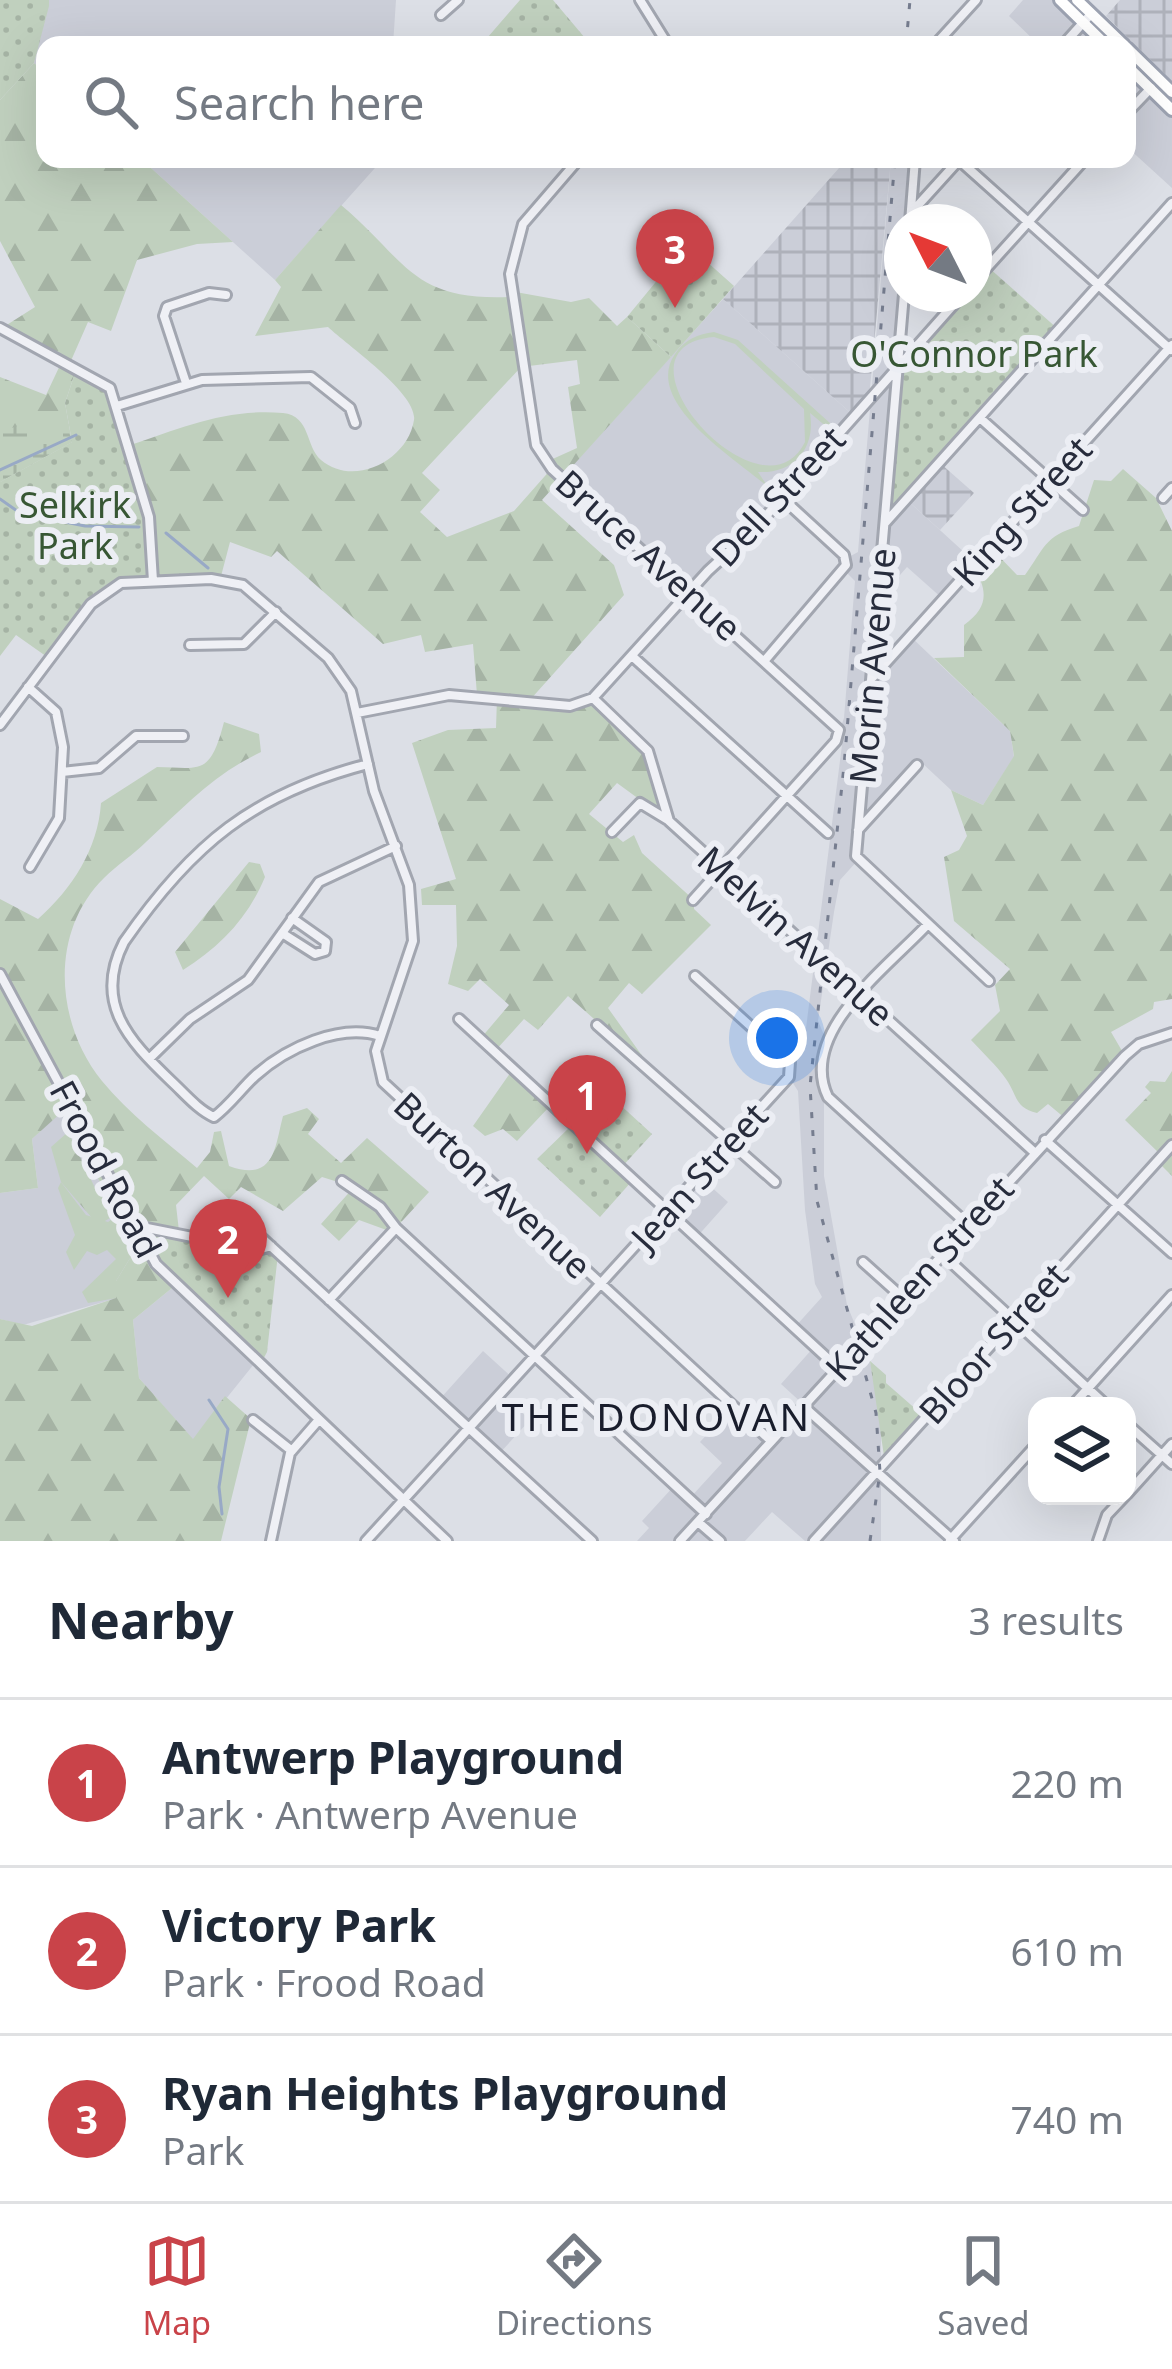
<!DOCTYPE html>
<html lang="en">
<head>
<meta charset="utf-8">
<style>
	:root { --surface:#fff; --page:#f2f2f3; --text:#1f2937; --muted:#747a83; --line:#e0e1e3; --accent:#c94349 }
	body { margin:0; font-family:"Noto Sans",sans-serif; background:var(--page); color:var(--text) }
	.controls { position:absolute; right:36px; bottom:36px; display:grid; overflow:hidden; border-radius:24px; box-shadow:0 12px 48px #0002 }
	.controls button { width:108px; height:108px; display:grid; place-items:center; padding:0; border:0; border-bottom:3px solid var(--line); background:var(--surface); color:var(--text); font:60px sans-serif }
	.compass { position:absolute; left:884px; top:204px; width:108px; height:108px; border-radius:50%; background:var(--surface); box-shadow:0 12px 48px #0002; rotate:312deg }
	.you { position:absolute; left:777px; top:1038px; width:42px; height:42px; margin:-30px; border:9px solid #fff; border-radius:50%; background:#1a73e8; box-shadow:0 0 0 18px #1a73e833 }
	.badge { display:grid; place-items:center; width:78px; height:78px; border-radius:50%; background:var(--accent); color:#fff; font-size:39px; font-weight:700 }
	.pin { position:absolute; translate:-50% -99px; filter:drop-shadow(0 3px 6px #0008) }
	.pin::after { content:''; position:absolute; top:63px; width:42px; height:36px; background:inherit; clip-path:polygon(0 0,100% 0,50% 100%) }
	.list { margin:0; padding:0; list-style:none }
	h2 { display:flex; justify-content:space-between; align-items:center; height:156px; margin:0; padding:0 48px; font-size:51px }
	h2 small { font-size:39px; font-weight:400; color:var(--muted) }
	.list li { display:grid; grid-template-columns:78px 1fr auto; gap:36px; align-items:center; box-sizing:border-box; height:168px; padding:0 48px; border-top:3px solid var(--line) }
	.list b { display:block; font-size:45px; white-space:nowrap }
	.list p { margin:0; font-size:39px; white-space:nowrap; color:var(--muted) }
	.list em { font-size:39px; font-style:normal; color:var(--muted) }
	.icon { flex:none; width:66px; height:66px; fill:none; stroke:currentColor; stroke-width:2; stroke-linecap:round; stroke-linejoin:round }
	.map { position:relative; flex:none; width:1172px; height:1541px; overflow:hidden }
	.search { position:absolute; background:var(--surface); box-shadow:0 12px 48px #0002; left:36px; right:36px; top:36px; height:132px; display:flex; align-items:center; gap:30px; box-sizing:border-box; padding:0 42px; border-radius:24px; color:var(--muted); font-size:45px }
	.sheet { height:660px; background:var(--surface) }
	nav { display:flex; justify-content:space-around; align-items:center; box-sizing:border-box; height:168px; border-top:3px solid var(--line); background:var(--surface); font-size:33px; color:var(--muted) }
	nav a { display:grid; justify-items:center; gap:6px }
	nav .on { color:var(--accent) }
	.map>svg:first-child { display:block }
</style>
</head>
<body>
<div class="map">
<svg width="1172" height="1541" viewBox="0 0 1172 1541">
	<defs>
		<pattern id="industrial-grid" width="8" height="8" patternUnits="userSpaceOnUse" patternTransform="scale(3)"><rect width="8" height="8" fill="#cbced8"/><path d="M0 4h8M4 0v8" fill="none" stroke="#aeb1ba"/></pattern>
		<pattern id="forest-firs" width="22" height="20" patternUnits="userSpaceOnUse" patternTransform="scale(3)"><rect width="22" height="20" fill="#c0d0be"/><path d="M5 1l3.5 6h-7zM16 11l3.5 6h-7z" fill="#a5b3a4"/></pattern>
		<pattern id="wetland-marsh" width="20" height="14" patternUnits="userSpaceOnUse" patternTransform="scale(3)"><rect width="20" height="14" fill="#c0d0be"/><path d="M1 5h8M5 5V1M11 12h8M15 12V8" fill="none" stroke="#a5b3a4"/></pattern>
		<pattern id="park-dots" width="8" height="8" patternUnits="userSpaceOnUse" patternTransform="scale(3)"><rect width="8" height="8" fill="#c0d0be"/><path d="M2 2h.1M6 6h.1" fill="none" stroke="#a5b3a4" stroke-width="1.8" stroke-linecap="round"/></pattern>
	</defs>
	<rect width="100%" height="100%" fill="#dcdfe6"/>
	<path fill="#cbced8" d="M49 0H396L393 45H45V72L34 63Z
		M1023 0H1059L1102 45H1039L1009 16Z
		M1127 70 1172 114V188L1127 147Z
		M141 159H383L275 280Z
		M891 159H916L910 222H902L886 521 907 500 976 563 943 599 907 567 879 599 872 676 910 636 1010 731 1014 757 983 805 951 790 921 762 858 830V860L840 880 834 912 818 1021 824 1035V1176L847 1305 870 1361 881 1416V1541H805L772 1512 745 1541H637L649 1528 642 1521 674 1486 689 1499 722 1463 700 1442 733 1406 771 1441 804 1405 781 1384 814 1347 794 1328 822 1297 815 1284 805 1210 798 1091 789 1077 804 1044 842 745 836 741 844 718 855 581 844 570 847 558 858 552Z
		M723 299 854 416 757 526 690 592 562 477Z
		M63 1110 135 1250 116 1281 117 1298 23 1325 0 1319V1193L38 1188 32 1139Z
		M699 1176 728 1202 695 1239 666 1212Z
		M172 1288 254 1364 193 1440 139 1378 133 1320Z
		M483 1351 514 1379 502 1394 530 1420 498 1455 439 1400Z"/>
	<path fill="url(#industrial-grid)" d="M1120 0H1172V81L1106 16Z
		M847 159H891L869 399 854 416 723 299Z
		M940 463 974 493 940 530 907 500Z"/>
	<path fill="#c0d0be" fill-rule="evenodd" d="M714 332 738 340 831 424 828 428 810 413C816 448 794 474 758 472L768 487C736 459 642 402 675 354 685 339 698 334 714 332ZM714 337 735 344 804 409 805 442C762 529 599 347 714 337Z
		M61 1182 86 1215 108 1222 118 1215 135 1250 116 1281 117 1298 88 1303 82 1292 116 1259 107 1250 97 1255 87 1251 74 1270 66 1252 75 1235 58 1188Z"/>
	<path fill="url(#forest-firs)" fill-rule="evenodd" d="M34 63 45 72V159H141L233 242 197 244 137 260 111 331 88 322 70 363 77 367 65 403 72 442 0 482V377L46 395 62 361 2 328 35 307 0 241V100Z
		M341 205C406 259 410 301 509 297L510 291 571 302 589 298 617 326 627 317 671 357 542 500 614 565 624 595 529 701 570 707 593 698 644 745 669 821 617 783 589 814 623 842 634 835 642 853 694 900V909L711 925 642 994 629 983 608 1008 653 1071 568 996 538 1030 524 1019 495 1051 481 1038 509 1005 480 979 468 991 448 984 457 946 456 905H422L421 889 456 879 412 743 448 730 496 728 497 698 477 695 473 644 425 652 421 635 383 644 277 551 271 557 230 542 220 580 154 582 130 445C182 428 226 408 283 413 311 416 305 446 321 460 354 488 408 460 414 420 418 394 347 345 328 327L255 336 281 287 275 280ZM577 360 580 384 568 387 577 448 546 462 552 468 514 511 447 537 420 512 440 490 422 473 521 367Z
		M1123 469 1156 498 1172 531V999L1154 1002 1153 1009 1111 1032 1125 1056 1066 1119 1048 1104 1037 1113C1014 1107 1018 1096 1006 1079 997 1066 982 1052 971 1040L1000 1011 995 985 1010 969 954 921 944 857 959 850 967 836 951 790 983 805 1014 756 1010 731 934 658 964 657V625C989 607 988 591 973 565L990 547 1017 575H1025C1044 549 1044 536 1079 526L1094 480 1111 481Z
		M224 722 259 734 261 752C214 774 184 807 146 842 133 855 117 865 104 878 49 932 55 1023 102 1081 128 1113 165 1141 197 1168L210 1152 214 1132 221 1131 229 1166C275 1183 275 1146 283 1116L307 1108 319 1119 308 1134 341 1163 367 1138 429 1192 392 1232 359 1220 339 1241 321 1224 354 1187 322 1177 283 1211 241 1187 229 1199 204 1176 176 1205 180 1240 159 1234 147 1255 172 1288 133 1320 139 1378 193 1439 225 1396 251 1419 221 1541H0V1319L32 1326 116 1298V1281L135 1250 117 1214 98 1225 61 1182 51 1147 68 1132 96 1190 115 1211 63 1111 32 1139 38 1188 0 1193V899L38 919C72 889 98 849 101 803L157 767C201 768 210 776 224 722Z
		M249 862 260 864 265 877C248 918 220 947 183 970L175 952Z
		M513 1069 550 1106 517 1141 503 1129 485 1136 473 1126Z
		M1172 1071V1176L1158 1162 1162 1156 1125 1120 1151 1093 1145 1087 1150 1081 1165 1082Z"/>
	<path fill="url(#wetland-marsh)" d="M66 422 72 442 0 482V432L26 423Z"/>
	<path fill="url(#park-dots)" d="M0 0H49V6L34 63 0 100Z
		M520 0H553L585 38 578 45H481Z
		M687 244 734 286 671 357 627 317Z
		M988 267 1059 330 886 523 899 365 964 294H974V283Z
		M77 367 110 387 150 517 154 582 102 592 50 659 16 635 0 656V482L72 442 65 403Z
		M606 1092 652 1134 620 1169 632 1181 600 1217 537 1159Z
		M153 1232 278 1254 267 1352 258 1369 172 1288 135 1233Z
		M870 1361 886 1375V1383L926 1418 885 1463Z"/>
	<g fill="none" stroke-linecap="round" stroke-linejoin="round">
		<path stroke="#98a9c6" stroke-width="3" d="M0 470 76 435
			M0 499 20 513 85 526 139 527
			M166 533 208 568
			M209 1400 228 1429 219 1487 222 1514"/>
		<g stroke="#a2a6b0" stroke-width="14">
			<path id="minor" d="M640 0 668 45
				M441 15 458 0
				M935 45 976 0
				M1063 45 1091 14
				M1127 113 1151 88
				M579 159 523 224 510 274 536 445 552 469 839 730 836 741 693 900
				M959 160 1171 350
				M911 213 959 160
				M910 222 915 159
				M974 282 1085 159
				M904 294 856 856 989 981
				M0 328 110 388 149 517 153 581
				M186 383 164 316 167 307 209 293 226 295
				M117 406 202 380 311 377 350 408 355 423
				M980 418 1083 510
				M1163 498 1172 488
				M885 523 1172 203
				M190 645 244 644 276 612
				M632 656 828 833
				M766 659 846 565 844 555 782 498
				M873 677 1172 345
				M28 687 56 712 63 747 59 818 30 867
				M593 698 648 751 669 821 1034 1152
				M357 713 449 695 570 706 593 698 708 571 757 526 963 294
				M0 725 91 604 121 583 211 579 243 585 328 658 351 691 374 791 409 885 413 941 376 1051 383 1082 771 1441
				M368 764C253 794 192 844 124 942 93 1002 128 1040 171 1081 184 1093 198 1110 214 1117 229 1106 241 1089 255 1076 286 1048 340 1023 380 1036
				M62 772 99 768 136 736H183
				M858 830 917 765
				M612 832 640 803 668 820
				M928 924C888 967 797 1033 828 1097L967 1224
				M282 933 315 954 325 951 326 942 292 918
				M0 974 156 1264 447 1541
				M459 1019 838 1368
				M597 1025 775 1182
				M149 1059 190 1019 248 980 319 882 396 846
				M1045 1140 1172 1253
				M342 1181 380 1207 396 1228 706 1514
				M227 1206 592 1541
				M138 1232 147 1228 258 1250 271 1246
				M941 1253 1107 1406
				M863 1262 902 1297
				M329 1300 396 1228
				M803 1406 954 1541
				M1072 1406 1172 1295
				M253 1420 292 1451
				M1127 1424 1172 1464
				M1127 1494 1172 1444
				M698 1522 720 1541
				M950 1540 1037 1444
				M271 1541 290 1453 317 1422
				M366 1541 789 1077 790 1062 695 976
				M680 1541 1125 1056 1139 1044 1172 1033
				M814 1541 1172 1145
				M1098 1541 1107 1515 1125 1496"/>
		</g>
		<g stroke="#9ca2b1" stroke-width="16">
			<path id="major" d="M1060 0 1106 45
				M1077 0 1124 45
				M1127 48 1172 92
				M1127 66 1172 110"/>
		</g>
		<use href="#minor" stroke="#eff0f5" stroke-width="8"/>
		<use href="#major" stroke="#fff" stroke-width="10"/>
		<path stroke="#767d8f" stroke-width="3" stroke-dasharray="6 12" stroke-linecap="butt" d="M906 45 910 0
			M870 1541 880 1472 876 1413 817 1201 810 1086 844 766 895 159"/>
	</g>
	<g text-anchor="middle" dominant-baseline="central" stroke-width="12" stroke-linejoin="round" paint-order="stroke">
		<g font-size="36" fill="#375734" stroke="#eceef4">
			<text x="974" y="353">O'Connor Park</text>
			<text x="75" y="504">Selkirk<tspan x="75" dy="41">Park</tspan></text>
		</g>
		<g font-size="36" fill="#272c3c" stroke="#eceef4">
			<text transform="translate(778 496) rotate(-47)">Dell Street</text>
			<text transform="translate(1022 511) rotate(-48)">King Street</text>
			<text transform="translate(649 555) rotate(42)">Bruce Avenue</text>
			<text transform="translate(872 666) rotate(-85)">Morin Avenue</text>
			<text transform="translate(796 936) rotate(42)">Melvin Avenue</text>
			<text transform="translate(106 1169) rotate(62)">Frood Road</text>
			<text transform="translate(699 1176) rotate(-48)">Jean Street</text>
			<text transform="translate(493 1185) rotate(43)">Burton Avenue</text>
			<text transform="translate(919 1278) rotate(-48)">Kathleen Street</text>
			<text transform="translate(993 1343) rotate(-48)">Bloor Street</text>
		</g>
		<g font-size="39" letter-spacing="3" fill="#191d2c" stroke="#eceef4">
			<text x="657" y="1415">THE DONOVAN</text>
		</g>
	</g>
</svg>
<div class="controls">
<button><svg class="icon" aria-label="layers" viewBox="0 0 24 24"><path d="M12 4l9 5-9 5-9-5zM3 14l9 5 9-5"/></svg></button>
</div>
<svg class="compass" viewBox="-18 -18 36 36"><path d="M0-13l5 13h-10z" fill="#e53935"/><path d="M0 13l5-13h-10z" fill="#747a83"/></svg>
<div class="you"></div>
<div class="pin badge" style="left:587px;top:1154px">1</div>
<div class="pin badge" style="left:228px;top:1298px">2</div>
<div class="pin badge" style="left:675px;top:308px">3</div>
<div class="search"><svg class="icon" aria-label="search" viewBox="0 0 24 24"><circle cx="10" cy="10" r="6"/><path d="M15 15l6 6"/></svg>Search here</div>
</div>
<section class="sheet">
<h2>Nearby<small>3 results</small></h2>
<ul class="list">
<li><span class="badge">1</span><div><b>Antwerp Playground</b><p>Park · Antwerp Avenue</p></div><em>220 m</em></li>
<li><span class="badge">2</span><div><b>Victory Park</b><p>Park · Frood Road</p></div><em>610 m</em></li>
<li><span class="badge">3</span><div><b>Ryan Heights Playground</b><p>Park</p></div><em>740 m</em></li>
</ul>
</section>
<nav>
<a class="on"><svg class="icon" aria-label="map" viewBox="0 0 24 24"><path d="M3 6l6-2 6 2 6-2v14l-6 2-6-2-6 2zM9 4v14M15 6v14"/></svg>Map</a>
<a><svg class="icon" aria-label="directions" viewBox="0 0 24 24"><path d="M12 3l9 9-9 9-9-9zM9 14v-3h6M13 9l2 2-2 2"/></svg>Directions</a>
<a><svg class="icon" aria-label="saved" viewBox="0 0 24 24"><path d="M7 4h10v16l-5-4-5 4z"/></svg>Saved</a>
</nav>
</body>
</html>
